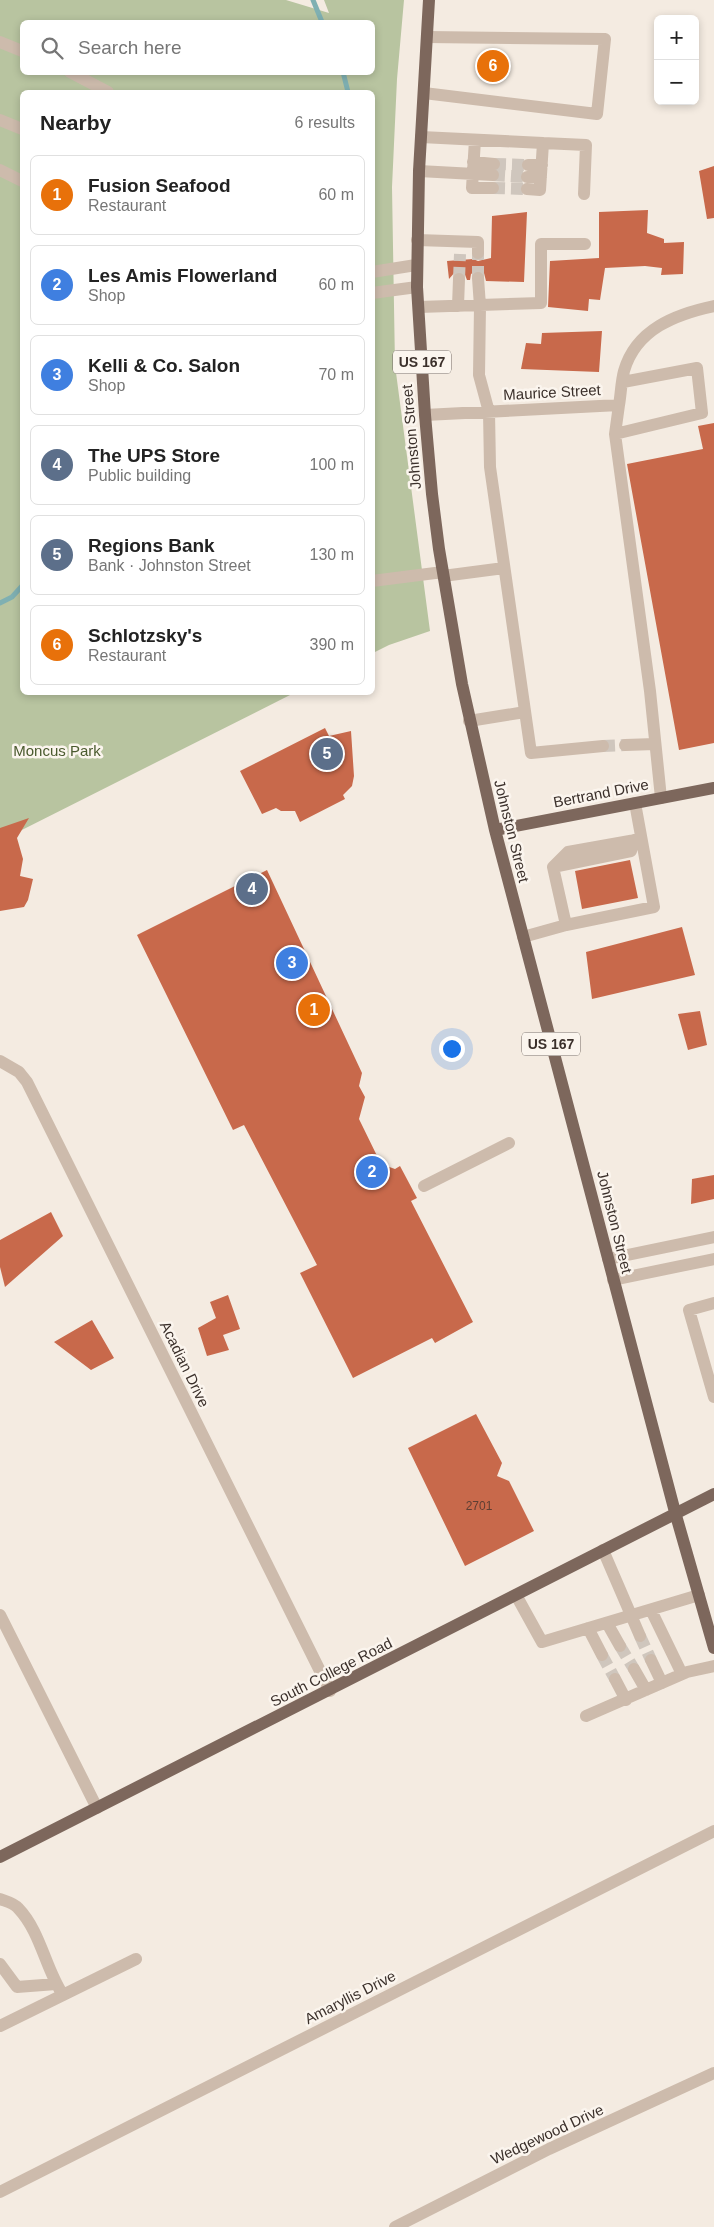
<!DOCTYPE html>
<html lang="en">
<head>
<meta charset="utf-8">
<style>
	:root { --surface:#fff; --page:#f2f2f2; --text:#222; --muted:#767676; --line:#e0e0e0; --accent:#2563eb }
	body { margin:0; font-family:Helvetica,sans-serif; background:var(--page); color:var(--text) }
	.controls { position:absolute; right:15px; top:15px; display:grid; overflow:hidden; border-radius:8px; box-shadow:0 2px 8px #0003 }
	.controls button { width:45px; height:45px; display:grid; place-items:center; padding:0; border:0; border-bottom:1px solid var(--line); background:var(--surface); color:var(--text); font:25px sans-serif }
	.you { position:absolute; left:451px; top:1048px; width:18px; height:18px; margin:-12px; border:4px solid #fff; border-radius:50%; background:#1a73e8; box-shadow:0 0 0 8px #1a73e833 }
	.badge { display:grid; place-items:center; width:32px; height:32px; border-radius:50%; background:var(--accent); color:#fff; font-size:16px; font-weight:700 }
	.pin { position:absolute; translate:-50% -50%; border:2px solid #fff; box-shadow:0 1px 5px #0006 }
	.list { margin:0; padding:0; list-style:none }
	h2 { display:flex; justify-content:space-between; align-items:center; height:65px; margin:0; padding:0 20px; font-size:21px }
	h2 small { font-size:16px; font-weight:400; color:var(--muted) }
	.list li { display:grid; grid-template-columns:32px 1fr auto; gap:15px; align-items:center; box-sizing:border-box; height:80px; margin:0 10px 10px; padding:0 10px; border:1px solid var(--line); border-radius:8px }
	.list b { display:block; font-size:19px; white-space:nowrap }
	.list p { margin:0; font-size:16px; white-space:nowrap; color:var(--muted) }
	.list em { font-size:16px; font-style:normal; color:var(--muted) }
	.icon { flex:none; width:28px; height:28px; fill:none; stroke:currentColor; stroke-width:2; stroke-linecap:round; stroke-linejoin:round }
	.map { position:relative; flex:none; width:714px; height:2227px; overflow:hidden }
	.search { position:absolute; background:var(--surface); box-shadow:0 2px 8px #0003; left:20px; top:20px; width:355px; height:55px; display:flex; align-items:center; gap:12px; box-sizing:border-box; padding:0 18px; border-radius:8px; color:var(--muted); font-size:19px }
	.panel { position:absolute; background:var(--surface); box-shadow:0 2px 8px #0003; left:20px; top:90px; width:355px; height:605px; border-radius:8px }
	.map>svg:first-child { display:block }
</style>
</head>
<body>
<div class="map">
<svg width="714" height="2227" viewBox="0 0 714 2227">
	<rect width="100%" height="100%" fill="#f4ebe1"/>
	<path fill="#b8c4a0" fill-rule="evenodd" d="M0 0H286L329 13 324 0H404L397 79 392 187 395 365 430 631 389 645 373 653 372 92H22V692L294 693 0 841ZM22 22H372V72H22Z"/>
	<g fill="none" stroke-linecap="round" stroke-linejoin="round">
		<path stroke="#7fb0b2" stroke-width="5" d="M313 0 322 22
			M343 72 348 92
			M0 603 12 597 22 586"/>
	</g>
	<path fill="#c8694b" d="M714 166V218L707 219 699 171Z
		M648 210 647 233 664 239V243L684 242 683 274 661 275 662 268 645 266 605 268 600 300 589 299 588 311 548 307 550 261 599 258V212Z
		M527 212 524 282 486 281 484 273 478 270 471 274 470 280H467L464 272 459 271 455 272 449 279 447 261 473 259 478 261 491 258 492 216Z
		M602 331 599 372 521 369 526 343 541 344 542 333Z
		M714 423V743L679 750 627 464 703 449 698 426Z
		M325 728 329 736 351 731 354 776 352 786 343 795 345 799 300 822 295 811H281L276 808 262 814 240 771Z
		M29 818 17 838 23 859 20 876 33 879 28 900 24 907 0 911V828Z
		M630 860 638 898 582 909 575 871Z
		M267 870 362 1073 359 1086 365 1097 359 1119 381 1164 395 1169 400 1166 417 1198 411 1201 473 1322 435 1343 432 1338 353 1378 300 1273 317 1265 244 1125 233 1130 137 935Z
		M682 927 695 975 592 999 586 952Z
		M700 1011 707 1045 688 1050 678 1014Z
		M714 1175V1199L691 1204 692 1179Z
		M51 1212 63 1236 5 1287 0 1267V1240Z
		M228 1295 240 1329 223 1335 229 1350 207 1356 198 1328 216 1318 210 1302Z
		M92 1320 114 1358 91 1370 54 1342Z
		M476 1414 502 1463 497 1476 509 1481 534 1531 465 1566 408 1448Z"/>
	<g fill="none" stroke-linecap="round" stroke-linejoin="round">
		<path stroke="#cfc6bd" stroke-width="12" stroke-dasharray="12 6" stroke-linecap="butt" d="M494 164 528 165
			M493 175 527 177
			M493 188 527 189
			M478 278V253
			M459 279 460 254
			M603 746 625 745
			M640 1636 651 1660
			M620 1646 634 1669
			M602 1655 615 1679"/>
		<path stroke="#cdbbac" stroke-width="12" d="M0 42 22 51
			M70 72 108 92
			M424 93 597 114 605 39 427 37
			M0 120 22 129
			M421 137 543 143
			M475 140 472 188H493
			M473 162 494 164
			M528 165H542
			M0 170 22 181
			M419 171 493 175
			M527 177H541
			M527 189 540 190 543 143 586 145 584 194
			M417 240 478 242V253
			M372 272 416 265
			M478 278 480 306 479 375 489 412 490 467 531 753 603 746
			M372 293 417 287
			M458 306 459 279
			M419 307 541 303V244H585
			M619 405 615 434 650 691 661 798
			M425 415 619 405C621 394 621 382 624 371 636 329 676 314 714 306
			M615 434 702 413 697 368 623 382
			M443 576 504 568
			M372 581 443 572
			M469 721 525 712
			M625 745 655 744
			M553 867 568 852 641 839
			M553 867 631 851 634 840
			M566 925 654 907 635 803
			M523 937 566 925 553 867
			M0 1061 19 1072 27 1082 330 1691
			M424 1186 509 1143
			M608 1259 714 1237
			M613 1280 714 1259
			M714 1303 689 1310 714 1397
			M603 1550 640 1636
			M516 1595 542 1642 699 1595
			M651 1610 682 1674
			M0 1615 97 1808
			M607 1623 620 1646
			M588 1628 602 1655
			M651 1660 662 1683
			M634 1669 646 1690
			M615 1679 626 1700
			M586 1716 687 1672 714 1666
			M0 1899C5 1901 14 1903 18 1908 41 1932 45 1968 63 1995
			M0 1964 17 1987 56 1984
			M0 2026 136 1959
			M0 2192 714 1831
			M395 2227 549 2149 714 2073"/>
		<path stroke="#7d675c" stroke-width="12" d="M429 0 419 171 417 287 425 415 432 494 439 549 462 684 495 830 675 1512 714 1648
			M495 830 714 788
			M0 1857 714 1494"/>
	</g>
	<g text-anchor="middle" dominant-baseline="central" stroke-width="5" stroke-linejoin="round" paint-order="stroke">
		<g font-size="12" fill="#5e3e33">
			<text x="479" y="1506">2701</text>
		</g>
		<g fill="#fbf5ee" stroke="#756b66" stroke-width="1">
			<rect x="393" y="350.5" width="58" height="23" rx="4"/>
			<rect x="522" y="1032.5" width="58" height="23" rx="4"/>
		</g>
		<g font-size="14" font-weight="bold" fill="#3b302b">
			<text x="422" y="362">US 167</text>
			<text x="551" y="1044">US 167</text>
		</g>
		<g font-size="15" fill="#3b302b" stroke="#fbf5ee">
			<text transform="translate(552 392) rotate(-3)">Maurice Street</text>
			<text transform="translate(411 437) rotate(-95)">Johnston Street</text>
			<text transform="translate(601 793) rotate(-11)">Bertrand Drive</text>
			<text transform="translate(512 831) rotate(76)">Johnston Street</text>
			<text transform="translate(615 1222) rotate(76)">Johnston Street</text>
			<text transform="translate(185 1364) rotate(64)">Acadian Drive</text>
			<text transform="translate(331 1672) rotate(-27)">South College Road</text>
			<text transform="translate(350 1997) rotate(-27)">Amaryllis Drive</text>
			<text transform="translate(547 2134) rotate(-25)">Wedgewood Drive</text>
		</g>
		<g font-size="15" fill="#4a5a2e" stroke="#fbf5ee">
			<text x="57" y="750">Moncus Park</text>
		</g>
	</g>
</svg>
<div class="controls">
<button>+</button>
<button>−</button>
</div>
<div class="you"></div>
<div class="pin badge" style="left:314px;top:1010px;background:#e8710a">1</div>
<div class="pin badge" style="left:372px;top:1172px;background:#3f7fe0">2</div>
<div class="pin badge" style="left:292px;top:963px;background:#3f7fe0">3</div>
<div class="pin badge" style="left:252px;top:889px;background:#5c6f8a">4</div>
<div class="pin badge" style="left:327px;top:754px;background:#5c6f8a">5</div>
<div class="pin badge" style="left:493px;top:66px;background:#e8710a">6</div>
<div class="search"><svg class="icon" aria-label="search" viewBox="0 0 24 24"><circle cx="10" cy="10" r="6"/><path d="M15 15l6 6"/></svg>Search here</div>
<section class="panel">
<h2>Nearby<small>6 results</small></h2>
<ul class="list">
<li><span class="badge" style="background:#e8710a">1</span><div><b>Fusion Seafood</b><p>Restaurant</p></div><em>60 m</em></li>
<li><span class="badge" style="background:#3f7fe0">2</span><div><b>Les Amis Flowerland</b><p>Shop</p></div><em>60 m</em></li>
<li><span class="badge" style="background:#3f7fe0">3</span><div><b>Kelli &amp; Co. Salon</b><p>Shop</p></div><em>70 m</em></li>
<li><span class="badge" style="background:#5c6f8a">4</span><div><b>The UPS Store</b><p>Public building</p></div><em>100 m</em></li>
<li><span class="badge" style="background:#5c6f8a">5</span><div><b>Regions Bank</b><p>Bank · Johnston Street</p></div><em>130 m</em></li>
<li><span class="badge" style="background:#e8710a">6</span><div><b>Schlotzsky's</b><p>Restaurant</p></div><em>390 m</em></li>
</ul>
</section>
</div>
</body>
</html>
